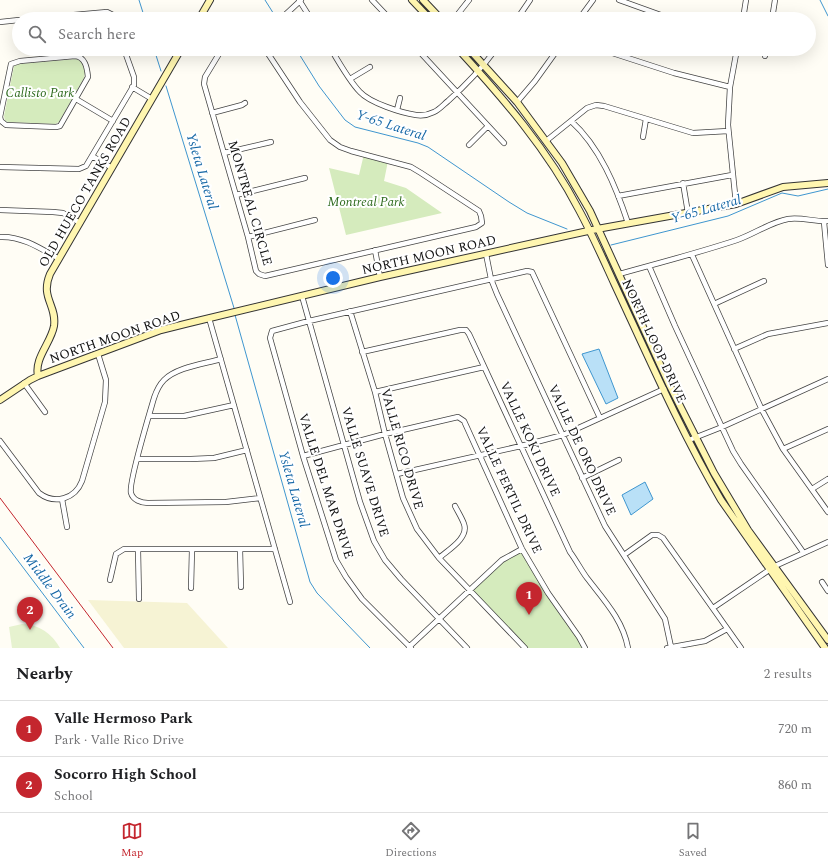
<!DOCTYPE html>
<html lang="en">
<head>
<meta charset="utf-8">
<style>
	:root { --surface:#fff; --page:#f6f6f6; --text:#202124; --muted:#757577; --line:#e0e0e0; --accent:#c4262e }
	body { margin:0; font-family:Spectral,serif; background:var(--page); color:var(--text) }
	.you { position:absolute; left:333px; top:278px; width:14px; height:14px; margin:-10px; border:3px solid #fff; border-radius:50%; background:#1a73e8; box-shadow:0 0 0 6px #1a73e833 }
	.badge { display:grid; place-items:center; width:26px; height:26px; border-radius:50%; background:var(--accent); color:#fff; font-size:13px; font-weight:700 }
	.pin { position:absolute; translate:-50% -33px; filter:drop-shadow(0 1px 2px #0008) }
	.pin::after { content:''; position:absolute; top:21px; width:14px; height:12px; background:inherit; clip-path:polygon(0 0,100% 0,50% 100%) }
	.list { margin:0; padding:0; list-style:none }
	h2 { display:flex; justify-content:space-between; align-items:center; height:52px; margin:0; padding:0 16px; font-size:17px }
	h2 small { font-size:13px; font-weight:400; color:var(--muted) }
	.list li { display:grid; grid-template-columns:26px 1fr auto; gap:12px; align-items:center; box-sizing:border-box; height:56px; padding:0 16px; border-top:1px solid var(--line) }
	.list b { display:block; font-size:15px; white-space:nowrap }
	.list p { margin:0; font-size:13px; white-space:nowrap; color:var(--muted) }
	.list em { font-size:13px; font-style:normal; color:var(--muted) }
	.icon { flex:none; width:22px; height:22px; fill:none; stroke:currentColor; stroke-width:2; stroke-linecap:round; stroke-linejoin:round }
	.map { position:relative; flex:none; width:828px; height:648px; overflow:hidden }
	.search { position:absolute; background:var(--surface); box-shadow:0 4px 16px #0002; left:12px; right:12px; top:12px; height:44px; display:flex; align-items:center; gap:10px; box-sizing:border-box; padding:0 14px; border-radius:22px; color:var(--muted); font-size:15px }
	.sheet { height:164px; background:var(--surface) }
	nav { display:flex; justify-content:space-around; align-items:center; box-sizing:border-box; height:56px; border-top:1px solid var(--line); background:var(--surface); font-size:11px; color:var(--muted) }
	nav a { display:grid; justify-items:center; gap:2px }
	nav .on { color:var(--accent) }
	.map>svg:first-child { display:block }
</style>
</head>
<body>
<div class="map">
<svg width="828" height="648" viewBox="0 0 828 648">
	<rect width="100%" height="100%" fill="#fffdf5"/>
	<path fill="#f6f3d4" d="M88 600 187 603 228 648H124Z"/>
	<path fill="#d5ebbd" d="M76 59 81 61 85 72 84 78 59 122 55 124 8 122 5 121 4 116 14 66 19 64Z
		M364 154 388 161 384 181 406 188 442 213 346 235 329 168 359 175Z
		M522 549 585 648H525L469 589 502 560Z"/>
	<path fill="#e6f2cf" d="M22 624C39 624 52 634 60 648H12L9 627Z"/>
	<path fill="#b9e0f7" stroke="#3f96cf" d="M599 349 618 398 606 404 582 354Z
		M645 482 653 499 631 515 622 495Z"/>
	<g fill="none" stroke-linecap="round" stroke-linejoin="round">
		<path stroke="#3f96cf" stroke-width="1" d="M139 0 145 19
			M265 0 277 19
			M820 0 828 16
			M154 49 161 71
			M296 49 319 86 345 120 355 127 418 143 428 147 509 202 527 213 567 229
			M166 86 234 308
			M611 245 728 216 782 193 798 196 828 189
			M235 315 310 582 317 593 370 648
			M0 537 84 648"/>
		<g stroke="#444" stroke-width="6">
			<path id="street" d="M299 0 311 19
				M372 0 390 19
				M619 0 672 19
				M284 16 301 0
				M29 19 107 12 113 15 114 19
				M454 19 469 0
				M517 19 530 0
				M579 19 593 0
				M743 19 746 0
				M772 19 775 0
				M0 22 19 20
				M222 49 205 77 204 84 248 237 256 271 259 274 265 276 476 227 482 223 481 216 479 211 421 173 411 167 351 151 340 147 330 140 300 102 265 49
				M331 49C338 61 350 82 360 92 370 103 402 113 416 115 422 116 428 115 434 112 439 110 444 104 448 101 466 85 482 68 496 49
				M417 49 504 143
				M600 49 674 73 730 87
				M75 56C85 57 87 67 88 77L60 126 56 127 6 125 1 121 0 117 11 64 20 61Z
				M765 56 767 49
				M350 79 370 67
				M132 87 152 99
				M76 99 113 121
				M517 102 535 81 558 49
				M397 110 400 98
				M212 113 242 105 245 103
				M571 121C600 147 616 187 628 223
				M643 137 646 119
				M546 141 587 108 596 105 604 106 693 133 728 131
				M469 145 488 126
				M224 153 271 142
				M92 156 112 168
				M0 167 79 169 86 166 134 85V77L124 49
				M683 183 688 213
				M236 195 305 178
				M618 196 732 175
				M736 204 728 125 730 87 737 49
				M0 210 53 212 63 213 80 223
				M824 222 828 265
				M0 237C22 236 40 248 59 259
				M248 237 315 220
				M375 250 380 277
				M486 254 491 279 497 294 605 526 665 619 671 647
				M692 255 762 410 783 449 828 512
				M649 266 675 326 733 451 741 464 803 552
				M619 274C659 263 698 253 737 240 754 234 771 222 788 219 802 217 815 222 828 221
				M302 296 360 502 374 541 385 560 401 579 467 648
				M714 304 764 281
				M350 311 375 392 385 434 403 498 417 529 439 558 525 648
				M209 318 290 602
				M734 349 768 334 828 323
				M362 352 460 330H466L469 334 570 552C576 560 581 570 587 578 604 600 623 620 628 648
				M221 359C204 364 177 367 164 380 159 385 156 392 154 398 150 412 128 484 131 493 133 500 141 503 148 503L226 502 260 498
				M24 383 45 412
				M375 392 484 367
				M150 416H184L234 405
				M689 440 722 427 828 379
				M0 441 39 493C55 505 75 499 82 481L105 402 106 380 98 354
				M783 449 828 429
				M303 456 385 434 458 417 464 421 522 549 548 593 579 637 585 648
				M137 459H191L214 458 247 450
				M397 474 521 446 563 435 664 389
				M582 478 619 460
				M812 489 828 479
				M62 499 67 527
				M138 549 139 599
				M240 549 241 587
				M624 555 652 535H658L663 538 741 648
				M439 558C448 550 469 538 464 524 462 518 458 512 455 506
				M110 580 116 554 124 549H275
				M822 582 828 591
				M191 588 192 549
				M713 608 775 566 828 542
				M409 647 502 560 522 549
				M411 648 362 599 346 577 336 560 303 456 270 338 272 331 309 321 527 271 532 272 600 418
				M667 648 705 641 727 629"/>
		</g>
		<g stroke="#333" stroke-width="8">
			<path id="secondary" d="M412 0 430 19
				M423 0 441 19
				M199 19 210 0
				M458 49C503 98 548 150 579 210 592 234 603 259 614 283 648 356 680 430 721 500L825 648
				M469 49 517 102 562 163 590 211 670 386 714 473 748 530 828 640
				M38 376C34 358 51 343 54 326 57 305 40 298 50 274L181 49
				M0 400 30 380 38 376 161 330 189 323 380 277 597 229 736 204 783 187 828 183"/>
		</g>
		<use href="#street" stroke="#fff" stroke-width="4.5"/>
		<use href="#secondary" stroke="#fff6b0" stroke-width="6"/>
		<path stroke="#c4262e" stroke-width="1" d="M0 498 113 648"/>
	</g>
	<g text-anchor="middle" dominant-baseline="central" stroke-width="4" stroke-linejoin="round" paint-order="stroke">
		<g font-size="13" font-style="italic" fill="#2f6b1f" stroke="#fff">
			<text x="40" y="93">Callisto Park</text>
			<text x="366" y="202">Montreal Park</text>
		</g>
		<g font-size="13" fill="#111" stroke="#fff">
			<text transform="translate(85 192) rotate(-60)">OLD HUECO TANKS ROAD</text>
			<text transform="translate(250 203) rotate(74)">MONTREAL CIRCLE</text>
			<text transform="translate(429 255) rotate(-13)">NORTH MOON ROAD</text>
			<text transform="translate(115 337) rotate(-19)">NORTH MOON ROAD</text>
			<text transform="translate(654 341) rotate(65)">NORTH LOOP DRIVE</text>
			<text transform="translate(530 439) rotate(65)">VALLE KOKI DRIVE</text>
			<text transform="translate(402 449) rotate(74)">VALLE RICO DRIVE</text>
			<text transform="translate(582 450) rotate(65)">VALLE DE ORO DRIVE</text>
			<text transform="translate(365 472) rotate(73)">VALLE SUAVE DRIVE</text>
			<text transform="translate(326 486) rotate(72)">VALLE DEL MAR DRIVE</text>
			<text transform="translate(509 490) rotate(65)">VALLE FERTIL DRIVE</text>
		</g>
		<g font-size="14" font-style="italic" fill="#1768a6" stroke="#fff">
			<text transform="translate(391 125) rotate(18)">Y-65 Lateral</text>
			<text transform="translate(202 171) rotate(73)">Ysleta Lateral</text>
			<text transform="translate(706 209) rotate(-16)">Y-65 Lateral</text>
			<text transform="translate(294 489) rotate(74)">Ysleta Lateral</text>
			<text transform="translate(50 586) rotate(53)">Middle Drain</text>
		</g>
	</g>
</svg>
<div class="you"></div>
<div class="pin badge" style="left:529px;top:615px">1</div>
<div class="pin badge" style="left:30px;top:630px">2</div>
<div class="search"><svg class="icon" aria-label="search" viewBox="0 0 24 24"><circle cx="10" cy="10" r="6"/><path d="M15 15l6 6"/></svg>Search here</div>
</div>
<section class="sheet">
<h2>Nearby<small>2 results</small></h2>
<ul class="list">
<li><span class="badge">1</span><div><b>Valle Hermoso Park</b><p>Park · Valle Rico Drive</p></div><em>720 m</em></li>
<li><span class="badge">2</span><div><b>Socorro High School</b><p>School</p></div><em>860 m</em></li>
</ul>
</section>
<nav>
<a class="on"><svg class="icon" aria-label="map" viewBox="0 0 24 24"><path d="M3 6l6-2 6 2 6-2v14l-6 2-6-2-6 2zM9 4v14M15 6v14"/></svg>Map</a>
<a><svg class="icon" aria-label="directions" viewBox="0 0 24 24"><path d="M12 3l9 9-9 9-9-9zM9 14v-3h6M13 9l2 2-2 2"/></svg>Directions</a>
<a><svg class="icon" aria-label="saved" viewBox="0 0 24 24"><path d="M7 4h10v16l-5-4-5 4z"/></svg>Saved</a>
</nav>
</body>
</html>
